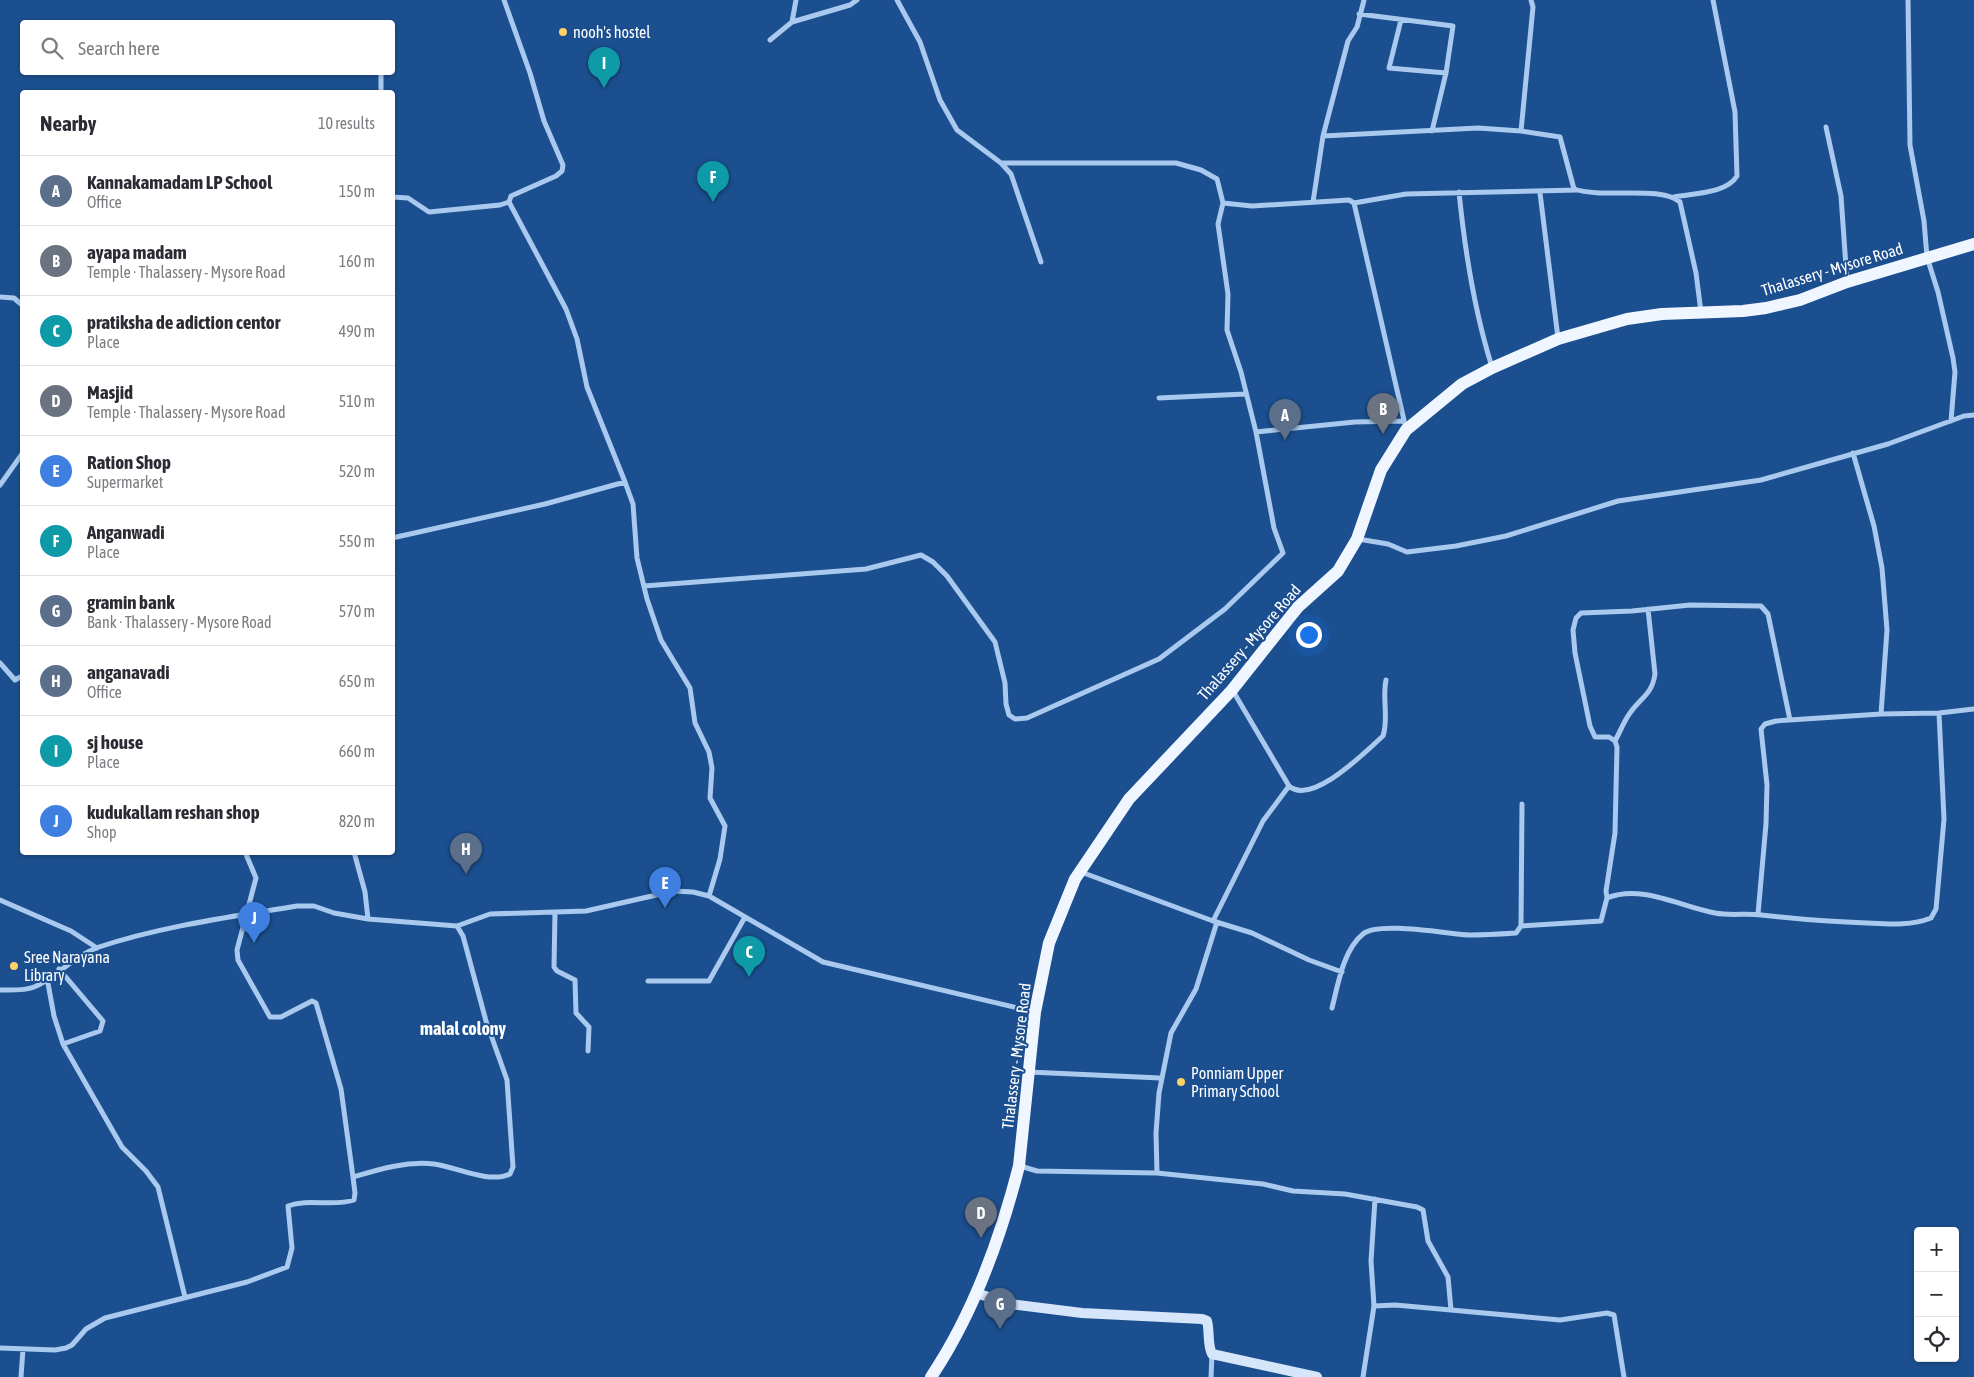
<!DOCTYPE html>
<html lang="en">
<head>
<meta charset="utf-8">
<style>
	:root { --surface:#fff; --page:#f2f2f3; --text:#2b2b33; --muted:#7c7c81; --line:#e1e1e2; --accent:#7c3aed }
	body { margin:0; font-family:"Asap Condensed",sans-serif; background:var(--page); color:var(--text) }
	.controls { position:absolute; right:15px; bottom:15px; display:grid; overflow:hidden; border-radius:5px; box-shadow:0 1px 4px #0004 }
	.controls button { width:45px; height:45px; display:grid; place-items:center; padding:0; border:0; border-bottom:1px solid var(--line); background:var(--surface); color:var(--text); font:25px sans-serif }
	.you { position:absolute; left:1308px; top:634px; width:18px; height:18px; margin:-12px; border:4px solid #fff; border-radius:50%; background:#1a73e8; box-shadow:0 0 0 8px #1a73e833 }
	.badge { display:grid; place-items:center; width:32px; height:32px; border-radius:50%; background:var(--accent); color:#fff; font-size:16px; font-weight:700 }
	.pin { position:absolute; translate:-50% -41px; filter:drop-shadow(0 1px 2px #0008) }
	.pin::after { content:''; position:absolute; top:26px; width:18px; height:15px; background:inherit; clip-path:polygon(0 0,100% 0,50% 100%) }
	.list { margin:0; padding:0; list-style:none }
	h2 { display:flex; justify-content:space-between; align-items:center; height:65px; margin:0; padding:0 20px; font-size:21px }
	h2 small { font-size:16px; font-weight:400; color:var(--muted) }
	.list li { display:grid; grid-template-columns:32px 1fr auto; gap:15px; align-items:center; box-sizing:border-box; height:70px; padding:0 20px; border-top:1px solid var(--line) }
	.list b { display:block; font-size:19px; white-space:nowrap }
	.list p { margin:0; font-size:16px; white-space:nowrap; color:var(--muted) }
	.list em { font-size:16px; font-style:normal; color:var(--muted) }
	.icon { flex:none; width:28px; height:28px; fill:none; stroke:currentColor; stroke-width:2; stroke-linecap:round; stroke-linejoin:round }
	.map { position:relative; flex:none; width:1974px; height:1377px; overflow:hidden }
	.search { position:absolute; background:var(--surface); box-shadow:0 1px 4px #0004; left:20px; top:20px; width:375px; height:55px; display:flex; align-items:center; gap:12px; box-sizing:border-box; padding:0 18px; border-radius:5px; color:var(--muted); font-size:19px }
	.panel { position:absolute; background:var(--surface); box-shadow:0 1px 4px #0004; left:20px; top:90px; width:375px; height:765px; border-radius:5px }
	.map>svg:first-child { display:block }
</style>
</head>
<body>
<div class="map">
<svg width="1974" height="1377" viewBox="0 0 1974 1377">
	<rect width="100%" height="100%" fill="#1b4f8f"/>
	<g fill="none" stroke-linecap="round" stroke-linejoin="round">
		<path stroke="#a9c9ee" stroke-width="5" d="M504 0 530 73 544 121 563 165 562 171 556 176 511 196 509 202 566 309 577 339 587 387 625 482
			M796 0 792 22 850 5 857 0
			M897 0 920 42 940 100 957 130 1001 163H1176L1201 170 1217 179 1223 203 1252 206 1349 200 1354 203 1406 429
			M1531 0 1533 7 1521 131 1560 137 1574 189C1603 199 1660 185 1680 202L1696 273 1701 312
			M1908 0 1910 145 1924 221 1927 257 1938 292 1953 358 1955 372 1951 421
			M1359 14 1453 26 1446 73 1432 131
			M1401 20 1389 68 1446 73
			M770 40 792 22
			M381 92V72
			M1826 127 1841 196 1847 281
			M1323 136 1348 41 1357 27 1364 0
			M1001 163 1011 174 1041 262
			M1459 192C1465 252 1474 310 1492 367
			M1540 193 1558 338
			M392 197 408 198 429 212 500 205 509 202
			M1674 197C1693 193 1726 194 1737 176L1735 112 1713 0
			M1313 202 1323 136 1478 128 1521 131
			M1354 203 1406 194 1577 190
			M0 297 14 298 22 305
			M1159 398 1245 394
			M1256 432 1355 422 1404 421
			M0 485 22 454
			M392 538 545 504 625 482 633 504 637 558 647 599 661 640 690 688 695 723 709 752 712 768 710 798 725 826 720 859 709 896
			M1358 539 1388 544 1407 552 1456 546 1506 536 1618 501 1761 480 1888 444 1964 416 1974 415
			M644 586 866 569 921 555 933 562 947 576 995 642 1005 683 1006 704 1009 715 1015 719 1027 718 1159 659 1225 609 1283 553 1274 528 1256 432 1241 372 1227 330 1228 294 1218 224 1223 203
			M0 663 15 680 22 676
			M1881 714 1939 713
			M1615 741C1620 732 1624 721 1630 713 1641 697 1652 695 1655 674L1648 609
			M1289 786C1312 806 1365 752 1383 736 1389 718 1382 699 1386 680
			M245 852 256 878 237 950 238 960 270 1017H281L312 1001 316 1003 341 1089 353 1177C380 1169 406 1161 434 1164 457 1167 488 1184 510 1174L513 1167 507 1080 486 1021 463 936 457 926
			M354 852 365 892 368 919
			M1081 872 1213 921 1252 933 1309 960 1342 972
			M1607 898 1606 891 1615 833 1617 747 1615 741 1609 737H1595L1590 726 1575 653 1573 630 1576 618 1581 613 1632 611 1690 605 1761 606 1768 614 1790 720
			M0 900 71 931 97 948
			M555 912 554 967 557 971 575 980 576 1013 589 1027 588 1051
			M1758 914 1766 824 1767 785 1761 729 1765 724 1776 721 1881 714 1887 630 1882 568 1874 526 1853 453
			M1213 921 1263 821 1289 786 1233 691
			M1521 926 1522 804
			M59 969 103 1021 100 1031 63 1044
			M47 978 54 1016 63 1044 122 1147 146 1171 158 1187 185 1297
			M648 981H709L745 917
			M0 990C11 990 24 991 34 987 56 978 73 956 99 947 162 926 231 917 297 906H314L334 913 368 919 457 926 490 914 586 911 674 891 693 892 709 896 823 962 1035 1012
			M1332 1008C1338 985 1343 950 1363 934 1378 921 1448 934 1470 935 1485 935 1501 934 1516 933L1521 926 1601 921 1607 898C1642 884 1681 907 1715 913 1730 916 1746 913 1761 915 1796 919 1831 922 1867 923 1888 924 1911 926 1931 918L1936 909 1944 819 1939 713 1974 709
			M1029 1072 1160 1078
			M1020 1166 1037 1171 1157 1173 1263 1184 1293 1191 1345 1194 1417 1207 1423 1210 1428 1241 1448 1277 1451 1310 1560 1320 1607 1313 1614 1315 1624 1377
			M1157 1173 1156 1133 1159 1093 1171 1033 1196 989 1217 922
			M1374 1306 1395 1305 1451 1310
			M0 1348 55 1350 66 1348 72 1345 86 1329 105 1318 247 1282 287 1267 292 1248 288 1206C308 1198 333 1207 354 1200L355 1193 353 1177
			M21 1377 23 1349
			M1211 1377 1212 1354
			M1363 1377 1374 1306 1371 1261 1375 1199"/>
		<path stroke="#d6e6fa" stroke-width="10" d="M976 1293 1010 1304 1082 1313 1202 1319 1207 1321C1210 1332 1207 1344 1212 1354L1317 1377"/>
		<path stroke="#f0f6ff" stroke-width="12" d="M931 1377C974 1313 1000 1240 1019 1166L1035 1012 1049 943 1075 879 1129 799 1232 690 1298 607 1338 571 1357 539 1381 470 1406 430 1462 384 1492 368 1558 339 1627 319 1662 314 1743 311 1766 308 1800 300 1847 282 1974 244"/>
	</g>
	<g fill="#ffd166" stroke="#1b4f8f" stroke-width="2">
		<circle cx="563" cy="32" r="5"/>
		<circle cx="14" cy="966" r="5"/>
		<circle cx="1181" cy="1082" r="5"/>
	</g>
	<g text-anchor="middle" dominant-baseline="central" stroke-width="4" stroke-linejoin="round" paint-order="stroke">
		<g font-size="16" fill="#fff" stroke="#1b4f8f" text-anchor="start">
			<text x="573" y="32">nooh's hostel</text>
			<text x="24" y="957">Sree Narayana<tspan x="24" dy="18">Library</tspan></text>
			<text x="1191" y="1073">Ponniam Upper<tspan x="1191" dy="18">Primary School</tspan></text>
		</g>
		<g font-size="16" fill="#fff" stroke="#1b4f8f">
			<text transform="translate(1832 269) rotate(-17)">Thalassery - Mysore Road</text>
			<text transform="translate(1249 642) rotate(-49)">Thalassery - Mysore Road</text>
			<text transform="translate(1016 1056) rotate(-83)">Thalassery - Mysore Road</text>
		</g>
		<g font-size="18" font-weight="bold" fill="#fff" stroke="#1b4f8f">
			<text x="463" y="1028">malal colony</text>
		</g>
	</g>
</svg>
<div class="controls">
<button>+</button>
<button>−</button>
<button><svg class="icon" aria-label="locate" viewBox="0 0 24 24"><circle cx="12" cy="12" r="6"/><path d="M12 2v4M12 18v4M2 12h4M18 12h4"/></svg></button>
</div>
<div class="you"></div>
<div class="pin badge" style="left:1285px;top:440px;background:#5c6f8a">A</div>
<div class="pin badge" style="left:1383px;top:434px;background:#6b7280">B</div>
<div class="pin badge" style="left:749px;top:977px;background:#0f9aa8">C</div>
<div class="pin badge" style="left:981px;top:1238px;background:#6b7280">D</div>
<div class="pin badge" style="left:665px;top:908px;background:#3f7fe0">E</div>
<div class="pin badge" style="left:713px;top:202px;background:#0f9aa8">F</div>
<div class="pin badge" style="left:1000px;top:1329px;background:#5c6f8a">G</div>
<div class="pin badge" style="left:466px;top:874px;background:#5c6f8a">H</div>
<div class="pin badge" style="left:604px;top:88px;background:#0f9aa8">I</div>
<div class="pin badge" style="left:254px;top:943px;background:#3f7fe0">J</div>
<div class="search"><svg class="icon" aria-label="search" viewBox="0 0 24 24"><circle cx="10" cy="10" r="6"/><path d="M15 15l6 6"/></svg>Search here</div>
<section class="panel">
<h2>Nearby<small>10 results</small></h2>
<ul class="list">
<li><span class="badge" style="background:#5c6f8a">A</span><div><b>Kannakamadam LP School</b><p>Office</p></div><em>150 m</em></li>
<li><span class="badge" style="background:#6b7280">B</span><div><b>ayapa madam</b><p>Temple · Thalassery - Mysore Road</p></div><em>160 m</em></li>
<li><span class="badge" style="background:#0f9aa8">C</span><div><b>pratiksha de adiction centor</b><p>Place</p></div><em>490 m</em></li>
<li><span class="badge" style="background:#6b7280">D</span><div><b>Masjid</b><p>Temple · Thalassery - Mysore Road</p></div><em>510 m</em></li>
<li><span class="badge" style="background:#3f7fe0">E</span><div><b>Ration Shop</b><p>Supermarket</p></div><em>520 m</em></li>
<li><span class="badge" style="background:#0f9aa8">F</span><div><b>Anganwadi</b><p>Place</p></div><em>550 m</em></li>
<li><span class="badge" style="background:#5c6f8a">G</span><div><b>gramin bank</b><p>Bank · Thalassery - Mysore Road</p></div><em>570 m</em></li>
<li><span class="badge" style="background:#5c6f8a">H</span><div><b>anganavadi</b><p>Office</p></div><em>650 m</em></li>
<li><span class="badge" style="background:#0f9aa8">I</span><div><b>sj house</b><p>Place</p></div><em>660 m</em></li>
<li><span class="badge" style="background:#3f7fe0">J</span><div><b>kudukallam reshan shop</b><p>Shop</p></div><em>820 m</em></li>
</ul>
</section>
</div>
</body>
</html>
